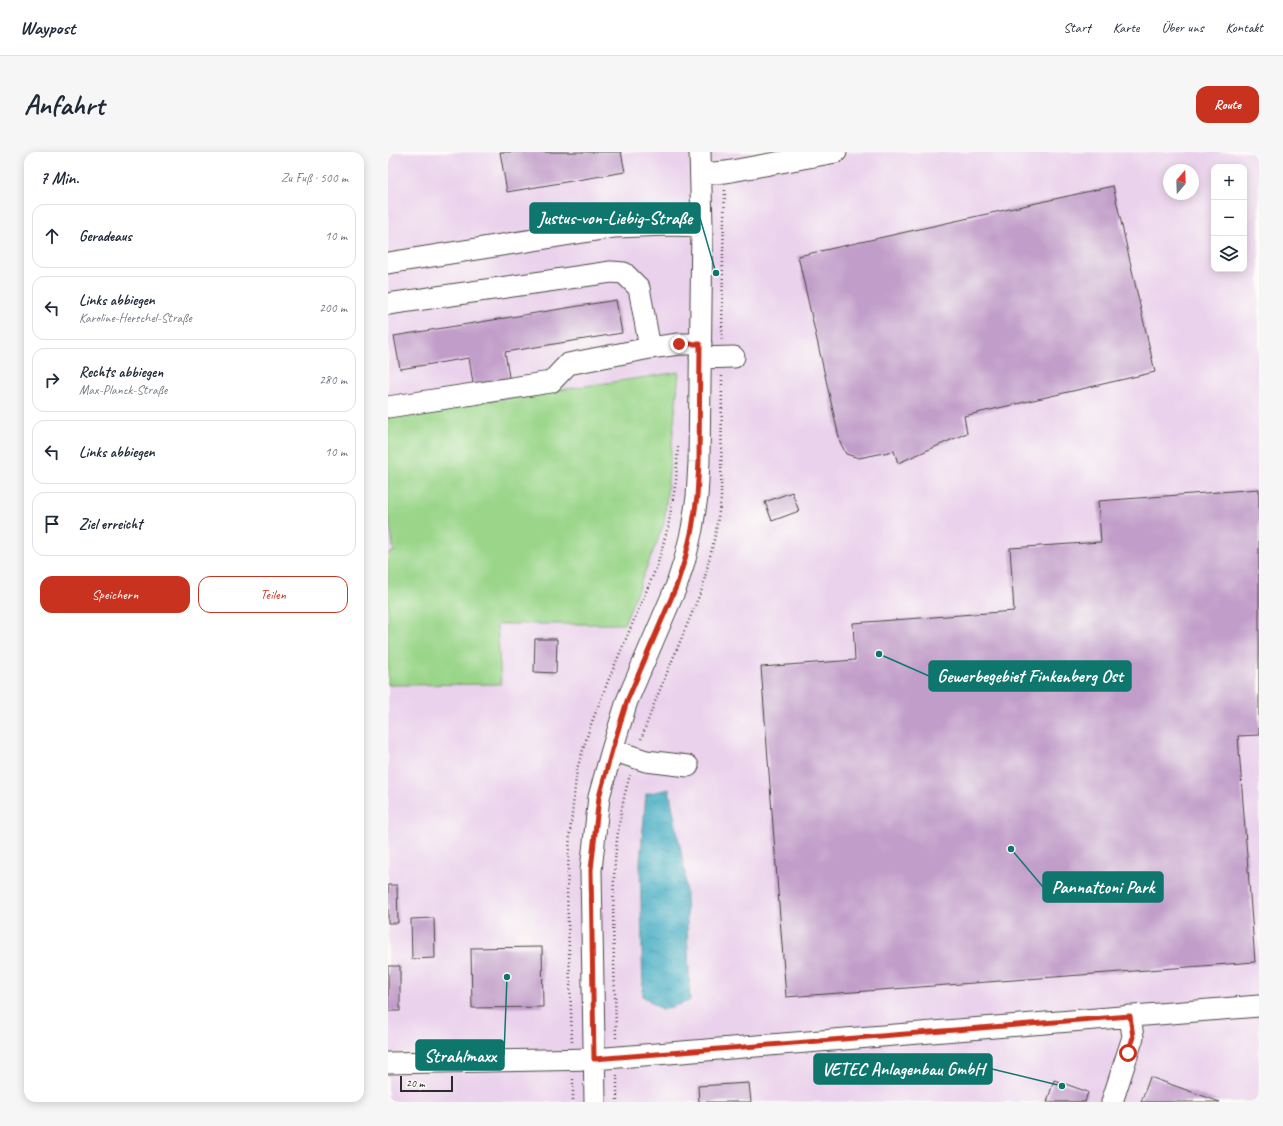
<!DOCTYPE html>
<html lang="de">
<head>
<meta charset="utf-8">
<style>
	:root { --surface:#fff; --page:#f6f6f7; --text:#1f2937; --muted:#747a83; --line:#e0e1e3; --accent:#c8321e }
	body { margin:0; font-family:Caveat,sans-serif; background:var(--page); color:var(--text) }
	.controls { position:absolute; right:12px; top:12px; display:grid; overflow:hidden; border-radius:8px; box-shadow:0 2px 10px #0003 }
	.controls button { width:36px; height:36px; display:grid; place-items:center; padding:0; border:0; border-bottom:1px solid var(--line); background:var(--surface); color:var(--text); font:20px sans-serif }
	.compass { position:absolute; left:775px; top:12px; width:36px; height:36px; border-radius:50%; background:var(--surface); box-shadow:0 2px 10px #0003; rotate:19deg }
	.scale { position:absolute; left:12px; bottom:10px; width:53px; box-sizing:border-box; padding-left:4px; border:2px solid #2b2b2b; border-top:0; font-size:11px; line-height:14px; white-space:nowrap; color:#2b2b2b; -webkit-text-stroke:3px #fdfcf7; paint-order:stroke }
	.stop { position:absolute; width:12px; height:12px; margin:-9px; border:3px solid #c8321e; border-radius:50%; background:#fff }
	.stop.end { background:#c8321e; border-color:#fff; box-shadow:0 1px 4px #0008 }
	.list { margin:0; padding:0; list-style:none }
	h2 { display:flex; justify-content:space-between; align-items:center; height:52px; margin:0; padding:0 16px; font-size:17px }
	h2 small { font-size:13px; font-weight:400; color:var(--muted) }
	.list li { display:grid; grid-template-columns:26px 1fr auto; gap:12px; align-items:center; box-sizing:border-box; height:64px; margin:0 8px 8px; padding:0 8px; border:1px solid var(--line); border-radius:12px }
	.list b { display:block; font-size:15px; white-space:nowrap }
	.list p { margin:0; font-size:13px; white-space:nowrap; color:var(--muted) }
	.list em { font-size:13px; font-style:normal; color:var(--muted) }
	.actions { display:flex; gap:8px; padding:12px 16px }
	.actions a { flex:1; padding:9px 0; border:1px solid var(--accent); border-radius:12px; text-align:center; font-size:14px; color:var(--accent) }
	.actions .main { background:var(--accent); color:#fff }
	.icon { flex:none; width:22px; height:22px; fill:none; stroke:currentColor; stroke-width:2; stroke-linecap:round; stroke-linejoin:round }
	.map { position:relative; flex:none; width:871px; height:950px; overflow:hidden; border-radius:12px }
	header { display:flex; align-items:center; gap:24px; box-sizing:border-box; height:56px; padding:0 20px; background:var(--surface); border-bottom:1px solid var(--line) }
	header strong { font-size:19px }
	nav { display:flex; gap:22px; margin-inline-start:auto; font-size:14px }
	.intro { display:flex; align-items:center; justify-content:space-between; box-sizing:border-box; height:96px; padding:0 24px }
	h1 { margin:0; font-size:28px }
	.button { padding:10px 18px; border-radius:12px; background:var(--accent); color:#fff; font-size:14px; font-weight:700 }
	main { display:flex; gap:24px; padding:0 24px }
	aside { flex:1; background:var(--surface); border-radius:12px; box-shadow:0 2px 10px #0003 }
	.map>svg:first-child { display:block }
</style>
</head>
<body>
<header>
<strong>Waypost</strong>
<nav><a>Start</a><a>Karte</a><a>Über uns</a><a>Kontakt</a></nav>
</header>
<div class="intro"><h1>Anfahrt</h1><a class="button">Route</a></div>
<main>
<aside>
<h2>7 Min.<small>Zu Fuß · 500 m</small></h2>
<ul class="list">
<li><svg class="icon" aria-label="ahead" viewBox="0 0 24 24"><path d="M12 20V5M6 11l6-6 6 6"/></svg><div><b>Geradeaus</b></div><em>10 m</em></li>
<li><svg class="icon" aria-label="left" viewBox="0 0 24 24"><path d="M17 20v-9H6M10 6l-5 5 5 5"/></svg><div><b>Links abbiegen</b><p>Karoline-Herschel-Straße</p></div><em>200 m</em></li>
<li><svg class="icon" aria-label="right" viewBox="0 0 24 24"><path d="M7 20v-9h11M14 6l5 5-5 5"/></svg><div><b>Rechts abbiegen</b><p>Max-Planck-Straße</p></div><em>280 m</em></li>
<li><svg class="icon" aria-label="left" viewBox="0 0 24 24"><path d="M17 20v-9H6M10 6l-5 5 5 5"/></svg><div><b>Links abbiegen</b></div><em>10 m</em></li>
<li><svg class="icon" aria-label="arrive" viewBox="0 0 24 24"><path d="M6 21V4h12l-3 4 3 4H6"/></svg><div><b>Ziel erreicht</b></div></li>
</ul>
<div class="actions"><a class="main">Speichern</a><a>Teilen</a></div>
</aside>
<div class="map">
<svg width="871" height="950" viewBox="0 0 871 950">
	<defs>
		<pattern id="water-ripples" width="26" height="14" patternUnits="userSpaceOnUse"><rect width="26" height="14" fill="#42abc2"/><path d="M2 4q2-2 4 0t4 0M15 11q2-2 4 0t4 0" fill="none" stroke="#378b9e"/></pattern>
	</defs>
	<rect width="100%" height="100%" fill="#fdfcf7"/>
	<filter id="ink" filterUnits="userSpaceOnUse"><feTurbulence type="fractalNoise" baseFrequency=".025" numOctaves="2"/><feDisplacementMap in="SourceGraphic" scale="8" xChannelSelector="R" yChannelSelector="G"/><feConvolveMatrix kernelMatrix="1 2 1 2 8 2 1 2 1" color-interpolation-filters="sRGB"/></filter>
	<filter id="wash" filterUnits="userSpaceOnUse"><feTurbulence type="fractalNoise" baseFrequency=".012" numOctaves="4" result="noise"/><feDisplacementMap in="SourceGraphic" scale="16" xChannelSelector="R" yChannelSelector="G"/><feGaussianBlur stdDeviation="0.9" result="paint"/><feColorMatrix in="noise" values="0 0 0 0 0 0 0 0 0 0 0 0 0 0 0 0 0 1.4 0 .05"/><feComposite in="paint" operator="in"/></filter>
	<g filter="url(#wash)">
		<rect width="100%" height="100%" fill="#f2e6cd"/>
		<path fill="#ead1ec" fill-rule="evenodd" d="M0 0H871V950H0V533L113 532 109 472H236L291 221 0 264ZM826 15H856V117H826ZM781 18H805V42H781Z
			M0 360 6 400 0 401Z"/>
		<path fill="#9ad589" stroke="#62805a" d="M291 220 276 372 236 472H109L113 532 0 533V401L6 400 0 360V264Z"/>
		<path fill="url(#water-ripples)" stroke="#366b76" d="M281 637 297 720 302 849 274 858 255 844 252 710 258 642Z"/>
		<g id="blocks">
			<path fill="#c19dc9" d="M112 0H233L237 20 119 40Z
				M725 34 767 220 576 264 579 281 510 311 506 299 471 306 458 302 452 290 410 104Z
				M228 148 234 181 117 200 122 231 86 237 81 206 12 217 6 184Z
				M871 337V583L850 584 867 810 398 845 373 515 467 508 465 471 626 459 622 396 713 390 710 349Z
				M404 340 411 359 384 369 377 350Z
				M147 487H169L168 521 146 520Z
				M0 733H9L10 771H0Z
				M46 766 47 806 24 807 23 767Z
				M154 795 155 855 84 856 83 796Z
				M0 814H12V859H0Z
				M762 925 832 950H753Z
				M666 928 700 940 697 950H659Z
				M361 931 363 950H311L310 934Z"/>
		</g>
	</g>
	<g filter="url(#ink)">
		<use href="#blocks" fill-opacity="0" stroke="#494743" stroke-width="1"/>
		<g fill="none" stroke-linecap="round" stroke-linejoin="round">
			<g stroke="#494743" stroke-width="23">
				<path id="minor" d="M313 22 338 20 448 0
					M0 111 227 75 279 73 314 74
					M0 152 223 120 236 121 251 136 262 196 291 192H313
					M312 206 346 205
					M0 255 163 230 180 212 262 196
					M224 598 258 609 300 614
					M0 911 206 907 871 854
					M207 950 203 718 211 645 224 598 239 549 288 435 297 407 304 377 309 345 311 310 314 74 312 0
					M724 950 745 885 742 864"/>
			</g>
			<path stroke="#494743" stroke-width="2.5" stroke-dasharray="1 3" stroke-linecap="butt" d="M334 187 335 99 337 38
				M253 587 266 552 314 437 327 384 333 347 334 224
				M228 886C227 799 217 707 242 623
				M184 890 179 738 182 680 189 617 202 575 220 529 269 414 280 375 288 329 290 293
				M229 923V950
				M185 927V950"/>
			<use href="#minor" stroke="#fff" stroke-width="21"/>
		</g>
	</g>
	<g fill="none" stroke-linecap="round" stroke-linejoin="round" filter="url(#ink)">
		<path stroke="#c8321e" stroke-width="5" d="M291 192H312L311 310 309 345 304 377 297 407 288 435 239 549 224 598 211 645 203 718 206 907 742 864 745 885 740 901"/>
	</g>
	<path fill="none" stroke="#0f766e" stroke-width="1.5" d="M328 121L312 66M491 502L541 524M623 697L655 735M119 825L116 903M674 934L604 917"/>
	<g fill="#0f766e" stroke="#fdfcf7" stroke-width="1.5">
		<circle cx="328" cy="121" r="4"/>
		<circle cx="491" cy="502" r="4"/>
		<circle cx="623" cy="697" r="4"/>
		<circle cx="119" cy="825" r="4"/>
		<circle cx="674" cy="934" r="4"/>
	</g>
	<g fill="#0f766e" stroke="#0f766e" stroke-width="1.5">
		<rect x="142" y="51" width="170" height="30" rx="4"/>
		<rect x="541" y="509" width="202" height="30" rx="4"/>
		<rect x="655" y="720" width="120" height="30" rx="4"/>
		<rect x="28" y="888" width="88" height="30" rx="4"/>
		<rect x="426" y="902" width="178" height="30" rx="4"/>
	</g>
	<g font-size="18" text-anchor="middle" font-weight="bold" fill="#fff">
		<text x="227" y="72">Justus-von-Liebig-Straße</text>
		<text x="642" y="530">Gewerbegebiet Finkenberg Ost</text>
		<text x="715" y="741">Pannattoni Park</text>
		<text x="72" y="910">Strahlmaxx</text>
		<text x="515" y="923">VETEC Anlagenbau GmbH</text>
	</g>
</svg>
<div class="controls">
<button>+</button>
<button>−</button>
<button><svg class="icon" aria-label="layers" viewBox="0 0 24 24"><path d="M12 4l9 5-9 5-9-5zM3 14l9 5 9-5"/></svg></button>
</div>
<svg class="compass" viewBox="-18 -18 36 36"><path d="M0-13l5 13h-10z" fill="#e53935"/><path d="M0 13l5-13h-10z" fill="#747a83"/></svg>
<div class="scale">20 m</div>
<div class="stop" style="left:740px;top:901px"></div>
<div class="stop end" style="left:291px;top:192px"></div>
</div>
</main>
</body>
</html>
